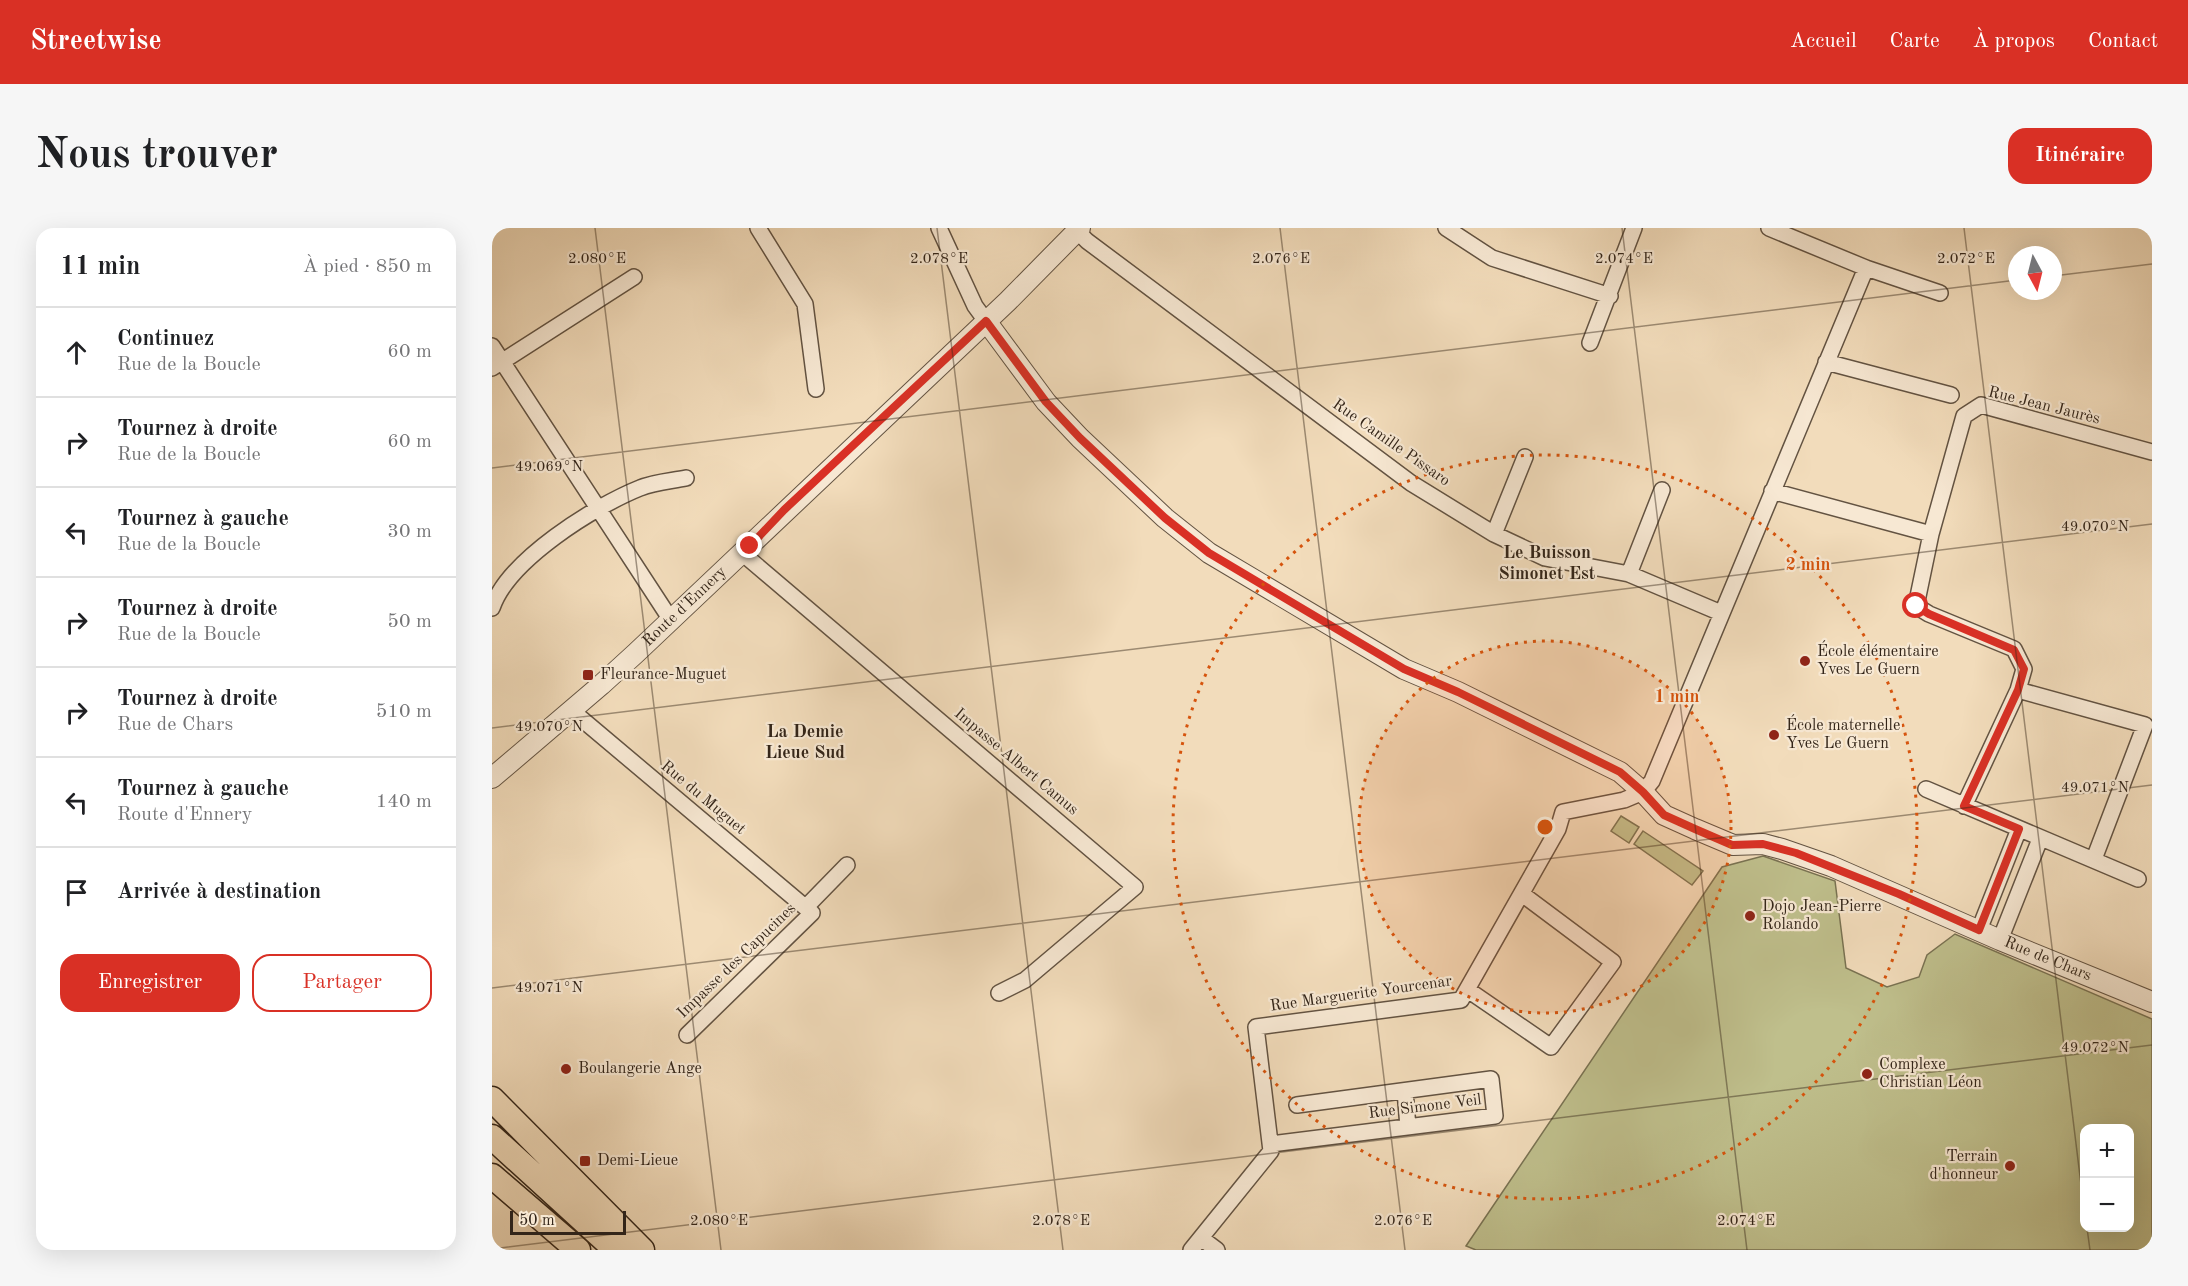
<!DOCTYPE html>
<html lang="fr">
<head>
<meta charset="utf-8">
<style>
	:root { --surface:#fff; --page:#f6f6f6; --text:#202124; --muted:#757577; --line:#e0e0e0; --accent:#d93025 }
	body { margin:0; font-family:"Old Standard TT",serif; background:var(--page); color:var(--text) }
	.controls { position:absolute; right:18px; bottom:18px; display:grid; overflow:hidden; border-radius:12px; box-shadow:0 6px 24px #0002 }
	.controls button { width:54px; height:54px; display:grid; place-items:center; padding:0; border:0; border-bottom:2px solid var(--line); background:var(--surface); color:var(--text); font:30px sans-serif }
	.compass { position:absolute; left:1516px; top:18px; width:54px; height:54px; border-radius:50%; background:var(--surface); box-shadow:0 6px 24px #0002; rotate:173deg }
	.scale { position:absolute; left:18px; bottom:15px; width:116px; box-sizing:border-box; padding-left:6px; border:3px solid #332519; border-top:0; font-size:16px; line-height:21px; white-space:nowrap; color:#332519; -webkit-text-stroke:4px #f7e8d3; paint-order:stroke }
	.stop { position:absolute; width:18px; height:18px; margin:-14px; border:4px solid #d93025; border-radius:50%; background:#fff }
	.stop.end { background:#d93025; border-color:#fff; box-shadow:0 2px 6px #0008 }
	.list { margin:0; padding:0; list-style:none }
	h2 { display:flex; justify-content:space-between; align-items:center; height:78px; margin:0; padding:0 24px; font-size:26px }
	h2 small { font-size:20px; font-weight:400; color:var(--muted) }
	.list li { display:grid; grid-template-columns:39px 1fr auto; gap:18px; align-items:center; box-sizing:border-box; height:90px; padding:0 24px; border-top:2px solid var(--line) }
	.list b { display:block; font-size:22px; white-space:nowrap }
	.list p { margin:0; font-size:20px; white-space:nowrap; color:var(--muted) }
	.list em { font-size:20px; font-style:normal; color:var(--muted) }
	.actions { display:flex; gap:12px; padding:18px 24px }
	.actions a { flex:1; padding:14px 0; border:2px solid var(--accent); border-radius:18px; text-align:center; font-size:21px; color:var(--accent) }
	.actions .main { background:var(--accent); color:#fff }
	.icon { flex:none; width:33px; height:33px; fill:none; stroke:currentColor; stroke-width:2; stroke-linecap:round; stroke-linejoin:round }
	.map { position:relative; flex:none; width:1660px; height:1022px; overflow:hidden; border-radius:18px }
	header { display:flex; align-items:center; gap:36px; box-sizing:border-box; height:84px; padding:0 30px; background:var(--accent); color:#fff }
	header strong { font-size:28px }
	nav { display:flex; gap:33px; margin-inline-start:auto; font-size:21px }
	.intro { display:flex; align-items:center; justify-content:space-between; box-sizing:border-box; height:144px; padding:0 36px }
	h1 { margin:0; font-size:42px }
	.button { padding:15px 27px; border-radius:18px; background:var(--accent); color:#fff; font-size:21px; font-weight:700 }
	main { display:flex; gap:36px; padding:0 36px }
	aside { flex:1; background:var(--surface); border-radius:18px; box-shadow:0 6px 24px #0002 }
	.map>svg:first-child { display:block }
</style>
</head>
<body>
<header>
<strong>Streetwise</strong>
<nav><a>Accueil</a><a>Carte</a><a>À propos</a><a>Contact</a></nav>
</header>
<div class="intro"><h1>Nous trouver</h1><a class="button">Itinéraire</a></div>
<main>
<aside>
<h2>11 min<small>À pied · 850 m</small></h2>
<ul class="list">
<li><svg class="icon" aria-label="ahead" viewBox="0 0 24 24"><path d="M12 20V5M6 11l6-6 6 6"/></svg><div><b>Continuez</b><p>Rue de la Boucle</p></div><em>60 m</em></li>
<li><svg class="icon" aria-label="right" viewBox="0 0 24 24"><path d="M7 20v-9h11M14 6l5 5-5 5"/></svg><div><b>Tournez à droite</b><p>Rue de la Boucle</p></div><em>60 m</em></li>
<li><svg class="icon" aria-label="left" viewBox="0 0 24 24"><path d="M17 20v-9H6M10 6l-5 5 5 5"/></svg><div><b>Tournez à gauche</b><p>Rue de la Boucle</p></div><em>30 m</em></li>
<li><svg class="icon" aria-label="right" viewBox="0 0 24 24"><path d="M7 20v-9h11M14 6l5 5-5 5"/></svg><div><b>Tournez à droite</b><p>Rue de la Boucle</p></div><em>50 m</em></li>
<li><svg class="icon" aria-label="right" viewBox="0 0 24 24"><path d="M7 20v-9h11M14 6l5 5-5 5"/></svg><div><b>Tournez à droite</b><p>Rue de Chars</p></div><em>510 m</em></li>
<li><svg class="icon" aria-label="left" viewBox="0 0 24 24"><path d="M17 20v-9H6M10 6l-5 5 5 5"/></svg><div><b>Tournez à gauche</b><p>Route d'Ennery</p></div><em>140 m</em></li>
<li><svg class="icon" aria-label="arrive" viewBox="0 0 24 24"><path d="M6 21V4h12l-3 4 3 4H6"/></svg><div><b>Arrivée à destination</b></div></li>
</ul>
<div class="actions"><a class="main">Enregistrer</a><a>Partager</a></div>
</aside>
<div class="map">
<svg width="1660" height="1022" viewBox="0 0 1660 1022">
	<rect width="100%" height="100%" fill="#f2dcbb"/>
	<filter id="stains"><feTurbulence type="fractalNoise" baseFrequency=".00333" numOctaves="4"/><feColorMatrix values="0 0 0 0 .2 0 0 0 0 .09 0 0 0 0 .02 0 0 0 .5 -.17"/></filter>
	<radialGradient id="worn" r=".72"><stop offset=".6" stop-color="#630" stop-opacity="0"/><stop offset="1" stop-color="#630" stop-opacity=".3"/></radialGradient>
	<path fill="#bfbf8c" stroke="#797252" stroke-width="1.5" fill-rule="evenodd" d="M1129 588 1147 599 1137 615 1119 603Z
		M1151 603 1211 643 1200 657 1142 616Z
		M1271 628 1343 653 1354 740 1395 759 1427 749 1435 727 1463 706 1660 791V1022H984L974 1018 1230 639ZM1592 900H1638V1000H1592Z"/>
	<g fill="none" stroke-linecap="round" stroke-linejoin="round">
		<g stroke="#635342" stroke-width="18">
			<path id="minor" d="M266 0 313 76 324 161
				M447 0 483 78 494 93
				M954 0 1000 30 1118 68
				M1277 0 1374 40 1448 65
				M585 3 595 13 919 255 1002 306 1053 330 1137 346 1229 385
				M1098 115 1142 0
				M0 118 179 392
				M1334 134 1459 167
				M0 140 142 49
				M1280 263 1439 306 1472 188 1489 177 1660 224
				M1002 306 1033 229
				M1439 306 1424 378 1437 386 1522 421 1532 441 1526 462
				M250 325 643 659 533 752 507 765
				M1137 346 1170 262
				M0 380C16 332 103 278 148 260 162 254 179 253 194 250
				M79 482 320 685 195 807
				M1434 561 1646 651
				M1472 578 1526 462 1653 497 1602 631
				M314 679 355 637
				M1487 702 1527 601
				M1508 712 1548 611
				M976 762 1059 819 1121 734 1030 666
				M913 863 916 899
				M779 916 1003 888 999 851 805 877
				M709 1010 725 1022
				M699 1022 779 923 764 799 969 772 1066 601 1071 584 1132 572 1151 564 1160 553 1374 40"/>
		</g>
		<g stroke="#635342" stroke-width="22">
			<g id="tertiary">
				<path id="s1" d="M494 93 554 174 588 210 673 290 717 325 912 441 966 464 1128 544 1151 564 1172 587 1203 601 1241 617 1271 616 1290 621 1339 638 1508 712 1660 774"/>
				<path id="s2" d="M0 550 109 457 144 425 516 73 588 0"/>
			</g>
		</g>
		<g stroke="#332519" stroke-width="27">
			<path id="primary" d="M0 871 150 1022
				M0 909 124 1022
				M0 948 86 1022"/>
		</g>
		<use href="#minor" stroke="#f7e8d3" stroke-width="15"/>
		<use href="#tertiary" stroke="#f7e8d3" stroke-width="20"/>
		<use href="#primary" stroke="#f2dcbb" stroke-width="24"/>
	</g>
	<g fill="none" stroke-linecap="round" stroke-linejoin="round">
		<path stroke="#d93025" stroke-width="8" d="M258 318 292 282 494 93 554 174 588 210 673 290 717 325 912 441 966 464 1128 544 1151 564 1172 587 1203 601 1240 617 1271 616 1304 625 1407 666 1487 702 1527 601 1472 578 1526 462 1532 441 1522 422 1437 386 1424 378"/>
	</g>
	<path fill="none" stroke="#332519" stroke-width="1.5" stroke-opacity="0.45" d="M103 0 229 1022M445 0 571 1022M788 0 913 1022M1130 0 1255 1022M1472 0 1592 981M1561 48 1660 36M0 240 1525 52M0 500 1660 296M0 760 1660 557M1595 1000 1598 1022M0 1021 1660 817"/>
	<circle cx="1053" cy="599" r="186" fill="#d6540d" fill-opacity=".12"/>
	<g fill="none" stroke="#d6540d" stroke-width="3" stroke-dasharray="3 6">
		<circle cx="1053" cy="599" r="186"/>
		<circle cx="1053" cy="599" r="372"/>
	</g>
	<g fill="#8f2418" stroke="#f7e8d3" stroke-width="2">
		<circle cx="1313" cy="433" r="6"/>
		<rect x="90" y="441" width="12" height="12" rx="3"/>
		<circle cx="1282" cy="507" r="6"/>
		<circle cx="1258" cy="688" r="6"/>
		<circle cx="74" cy="841" r="6"/>
		<circle cx="1375" cy="846" r="6"/>
		<rect x="87" y="927" width="12" height="12" rx="3"/>
		<circle cx="1518" cy="938" r="6"/>
	</g>
	<g text-anchor="middle" dominant-baseline="central" stroke-width="4.5" stroke-linejoin="round" paint-order="stroke">
		<g font-size="16" fill="#332519" stroke="#f7e8d3">
			<text transform="translate(1552 178) rotate(14)">Rue Jean Jaurès</text>
			<text transform="translate(899 215) rotate(35)">Rue Camille Pissaro</text>
			<text stroke="none"><textPath href="#s2" startOffset="258">Route d'Ennery</textPath></text>
			<text transform="translate(524 534) rotate(40)">Impasse Albert Camus</text>
			<text transform="translate(211 570) rotate(40)">Rue du Muguet</text>
			<text stroke="none"><textPath href="#s1" startOffset="1264">Rue de Chars</textPath></text>
			<text transform="translate(245 733) rotate(-44)">Impasse des Capucines</text>
			<text transform="translate(869 766) rotate(-8)">Rue Marguerite Yourcenar</text>
			<text transform="translate(933 879) rotate(-7)">Rue Simone Veil</text>
		</g>
		<g font-size="16" fill="#332519" stroke="#f7e8d3" text-anchor="start">
			<text x="1325" y="424">École élémentaire<tspan x="1325" dy="18">Yves Le Guern</tspan></text>
			<text x="108" y="447">Fleurance-Muguet</text>
			<text x="1294" y="498">École maternelle<tspan x="1294" dy="18">Yves Le Guern</tspan></text>
			<text x="1270" y="679">Dojo Jean-Pierre<tspan x="1270" dy="18">Rolando</tspan></text>
			<text x="1387" y="837">Complexe<tspan x="1387" dy="18">Christian Léon</tspan></text>
			<text x="86" y="841">Boulangerie Ange</text>
			<text x="1506" y="929" text-anchor="end">Terrain<tspan x="1506" dy="18">d'honneur</tspan></text>
			<text x="105" y="933">Demi-Lieue</text>
		</g>
		<g font-size="18" font-weight="bold" fill="#332519" stroke="#f7e8d3">
			<text x="1055" y="325">Le Buisson<tspan x="1055" dy="21">Simonet Est</tspan></text>
			<text x="313" y="504">La Demie<tspan x="313" dy="21">Lieue Sud</tspan></text>
		</g>
	</g>
	<g font-size="15" text-anchor="middle" fill="#332519" stroke="#f7e8d3" stroke-width="4.5" stroke-linejoin="round" paint-order="stroke">
		<text x="105" y="35">2.080°E</text>
		<text x="447" y="35">2.078°E</text>
		<text x="789" y="35">2.076°E</text>
		<text x="1132" y="35">2.074°E</text>
		<text x="1474" y="35">2.072°E</text>
		<text x="57" y="243">49.069°N</text>
		<text x="1603" y="303">49.070°N</text>
		<text x="57" y="503">49.070°N</text>
		<text x="1603" y="564">49.071°N</text>
		<text x="57" y="764">49.071°N</text>
		<text x="1603" y="824">49.072°N</text>
		<text x="227" y="997">2.080°E</text>
		<text x="569" y="997">2.078°E</text>
		<text x="911" y="997">2.076°E</text>
		<text x="1254" y="997">2.074°E</text>
	</g>
	<circle cx="1053" cy="599" r="9" fill="#d6540d" stroke="#f7e8d3" stroke-width="3"/>
	<g font-size="18" text-anchor="middle" font-weight="bold" fill="#d6540d" stroke="#f7e8d3" stroke-width="4.5" stroke-linejoin="round" paint-order="stroke">
		<text x="1316" y="342">2 min</text>
		<text x="1185" y="474">1 min</text>
	</g>
	<rect width="100%" height="100%" filter="url(#stains)"/>
	<rect width="100%" height="100%" fill="url(#worn)"/>
</svg>
<div class="controls">
<button>+</button>
<button>−</button>
</div>
<svg class="compass" viewBox="-18 -18 36 36"><path d="M0-13l5 13h-10z" fill="#e53935"/><path d="M0 13l5-13h-10z" fill="#757577"/></svg>
<div class="scale">50 m</div>
<div class="stop" style="left:1424px;top:378px"></div>
<div class="stop end" style="left:258px;top:318px"></div>
</div>
</main>
</body>
</html>
